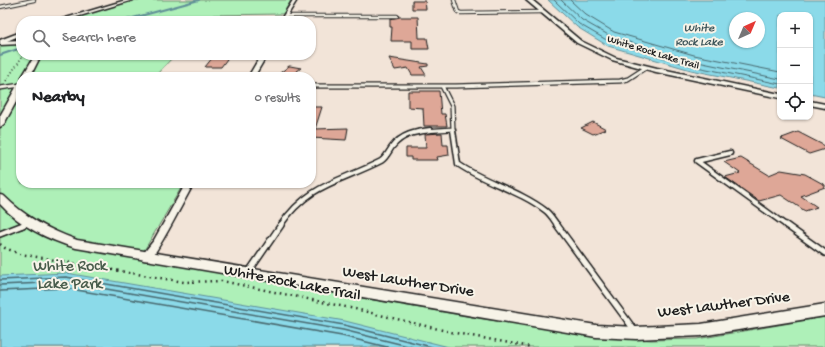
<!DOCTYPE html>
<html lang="en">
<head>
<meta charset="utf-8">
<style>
	:root { --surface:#fff; --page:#f2f2f2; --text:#202124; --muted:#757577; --line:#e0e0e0 }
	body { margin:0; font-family:"Gochi Hand",sans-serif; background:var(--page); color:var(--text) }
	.controls { position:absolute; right:12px; top:12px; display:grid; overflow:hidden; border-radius:8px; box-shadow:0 1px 3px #0004 }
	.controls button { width:36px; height:36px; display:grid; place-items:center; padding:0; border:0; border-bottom:1px solid var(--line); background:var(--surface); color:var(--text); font:20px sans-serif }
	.compass { position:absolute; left:729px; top:12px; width:36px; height:36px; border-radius:50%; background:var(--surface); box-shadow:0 1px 3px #0004; rotate:44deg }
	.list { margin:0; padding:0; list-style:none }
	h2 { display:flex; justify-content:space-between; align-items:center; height:52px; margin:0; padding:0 16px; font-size:17px }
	h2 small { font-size:13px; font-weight:400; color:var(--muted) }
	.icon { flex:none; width:22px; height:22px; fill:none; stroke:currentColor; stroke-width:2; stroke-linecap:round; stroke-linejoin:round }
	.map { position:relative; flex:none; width:825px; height:347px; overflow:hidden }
	.search { position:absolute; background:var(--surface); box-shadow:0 1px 3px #0004; left:16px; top:16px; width:300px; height:44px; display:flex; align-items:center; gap:10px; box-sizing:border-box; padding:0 14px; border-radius:16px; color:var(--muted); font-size:15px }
	.panel { position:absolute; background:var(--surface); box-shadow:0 1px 3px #0004; left:16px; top:72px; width:300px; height:116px; border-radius:16px }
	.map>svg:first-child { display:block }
</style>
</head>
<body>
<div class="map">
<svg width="825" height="347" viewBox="0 0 825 347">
	<rect width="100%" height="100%" fill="#f2e4d8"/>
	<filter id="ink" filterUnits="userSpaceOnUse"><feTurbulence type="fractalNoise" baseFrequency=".025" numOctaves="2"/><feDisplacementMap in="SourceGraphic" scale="8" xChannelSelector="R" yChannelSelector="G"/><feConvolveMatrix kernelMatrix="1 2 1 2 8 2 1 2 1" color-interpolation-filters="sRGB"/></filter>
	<g filter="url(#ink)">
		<path fill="#aef0b8" stroke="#65866a" d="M134 0H291L283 14 213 15 207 21H62Z
			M21 34V55H175L154 77H21V183H184L139 259 483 319 602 336 651 340 697 339 825 317V347H0V44Z"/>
		<path fill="#8bdae9" stroke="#5f8e97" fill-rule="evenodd" d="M548 0H825V97L810 94V15H780V88L691 70 608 46 577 27ZM735 18H759V42H735Z
			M66 273 345 321 449 347H0V276Z"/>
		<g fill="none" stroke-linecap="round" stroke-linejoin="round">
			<path stroke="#48686e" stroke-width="1" d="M554 0 579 24 610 42 692 66 780 84
				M561 0 582 20 612 37 693 61 780 79
				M570 0 586 15 614 32 694 55 780 72"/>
			<path stroke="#48686e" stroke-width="1.5" d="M0 280 66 277 344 325 432 347
				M0 285 66 282 343 330 412 347
				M0 291 65 288 342 336 387 347"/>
			<path stroke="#5f8e97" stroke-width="2" d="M122 21 199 0
				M0 55 21 48"/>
		</g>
		<path fill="#dea797" stroke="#1c1c1c" d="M412 1H425L426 9H412Z
			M399 17H418L419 38H427L429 49H412V41H391L392 27H390V19Z
			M216 55H230L221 67H205L213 57Z
			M389 58 428 64V66L421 67 426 75H412L408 68 395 70Z
			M289 66H290L301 68 292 75 280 73Z
			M408 91H439L441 114H445L447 126H424L423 108 408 107Z
			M311 107H322L315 129 348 128 346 140 311 138Z
			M593 122 606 129 593 134 581 128Z
			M798 132 825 146V149L809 154 781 139 783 138H782Z
			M442 133 443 145H448L449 155 437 157 438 160H411V157H406V148H426L425 134Z
			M741 158 769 175 781 170 805 174 825 185V187L801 196 817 207 805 211 781 195 759 201 725 177 740 173 724 162Z"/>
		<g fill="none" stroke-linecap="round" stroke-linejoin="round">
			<g stroke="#1c1c1c" stroke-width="4.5">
				<path id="service-far3" d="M454 0 458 12 461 13 542 12
					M0 7 34 0
					M285 16H397"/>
			</g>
			<g stroke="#1c1c1c" stroke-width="5.5">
				<path id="service-far2" d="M311 86H456L620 81 628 79 645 68
					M442 86 452 106 453 129
					M0 88 21 85
					M424 131 453 129V131"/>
			</g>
			<g stroke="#1c1c1c" stroke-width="7">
				<path id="service-far1" d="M453 130 458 164C485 183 519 190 546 211 551 215 554 221 558 226
					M730 153 697 161 787 226
					M21 226 27 223
					M280 226C308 184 340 182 381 161 386 158 389 151 392 147 402 134 415 132 430 130"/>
			</g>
			<g stroke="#1c1c1c" stroke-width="8">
				<path id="service" d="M557 225 635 331
					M786 225 825 253
					M0 234 23 225
					M248 273 281 225"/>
			</g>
			<g stroke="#1c1c1c" stroke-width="3">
				<path id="minor" d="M126 0H133L63 21H56Z
					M293 0H297L284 21H280Z
					M21 32V35L0 44V40Z
					M261 55H267L254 77H248Z
					M186 183H194C187 195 157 255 149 260 146 261 145 260 143 260L141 257 143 254 154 240Z"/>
			</g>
			<g stroke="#1c1c1c" stroke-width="3">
				<path id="tertiary" d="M526 0H532L581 41 616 58 657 68 780 94V98L656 72 612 60 577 43Z
					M21 40V44L0 45V41Z
					M35 55H41L30 77H22Z
					M18 84H21V93L4 124 0 127V116Z
					M810 101 825 104V108L810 105Z
					M0 195 4 196C25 217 49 230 77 240L596 325 636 327 701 324 825 304V316L701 336 636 339 596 337 76 248C48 240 20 226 0 204Z"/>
			</g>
			<path stroke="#1c1c1c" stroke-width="1" stroke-dasharray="0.5 2" stroke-linecap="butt" d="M15 50 21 52
				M21 58 23 55"/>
			<path stroke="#1c1c1c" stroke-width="1.5" stroke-dasharray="1 2.5" stroke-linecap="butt" d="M6 81 22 57"/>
			<path stroke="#1c1c1c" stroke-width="2.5" stroke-dasharray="1.5 4" stroke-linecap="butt" d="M0 244 5 248 20 254 184 282 222 281 355 309 455 333 531 347"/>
			<use href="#service-far3" stroke="#f7f3e8" stroke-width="2.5"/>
			<use href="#service-far2" stroke="#f7f3e8" stroke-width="3"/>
			<use href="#service-far1" stroke="#f7f3e8" stroke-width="4"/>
			<use href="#service" stroke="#f7f3e8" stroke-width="5"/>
			<use href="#minor" fill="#f7f3e8" fill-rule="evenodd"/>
			<use href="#tertiary" fill="#f7f3e8" fill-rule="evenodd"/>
		</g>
	</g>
	<g text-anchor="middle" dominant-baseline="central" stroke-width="4" stroke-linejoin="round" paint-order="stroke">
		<g font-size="11" fill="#1c1c1c" stroke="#f7f3e8">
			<text transform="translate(653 53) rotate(17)">White Rock Lake Trail</text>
		</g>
		<g font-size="12" font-style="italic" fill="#3d555a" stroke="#f7f3e8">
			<text x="699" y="29">White<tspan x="699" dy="14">Rock Lake</tspan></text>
		</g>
		<g font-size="16" fill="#485c4b" stroke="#f7f3e8">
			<text x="70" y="267">White Rock<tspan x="70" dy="18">Lake Park</tspan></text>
		</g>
		<g font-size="16" fill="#1c1c1c" stroke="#f7f3e8">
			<text transform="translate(408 283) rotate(9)">West Lawther Drive</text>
			<text transform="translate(292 284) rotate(11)">White Rock Lake Trail</text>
			<text transform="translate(724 306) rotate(-7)">West Lawther Drive</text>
		</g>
	</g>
</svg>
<div class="controls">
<button>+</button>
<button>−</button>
<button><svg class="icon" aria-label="locate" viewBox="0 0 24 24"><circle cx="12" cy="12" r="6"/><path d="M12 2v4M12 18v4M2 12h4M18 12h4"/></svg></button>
</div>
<svg class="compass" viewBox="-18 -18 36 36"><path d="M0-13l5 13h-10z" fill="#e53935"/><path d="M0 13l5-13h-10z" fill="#757577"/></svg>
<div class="search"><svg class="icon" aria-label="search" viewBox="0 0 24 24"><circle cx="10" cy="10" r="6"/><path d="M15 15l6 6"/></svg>Search here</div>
<section class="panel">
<h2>Nearby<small>0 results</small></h2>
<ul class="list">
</ul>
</section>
</div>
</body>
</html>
